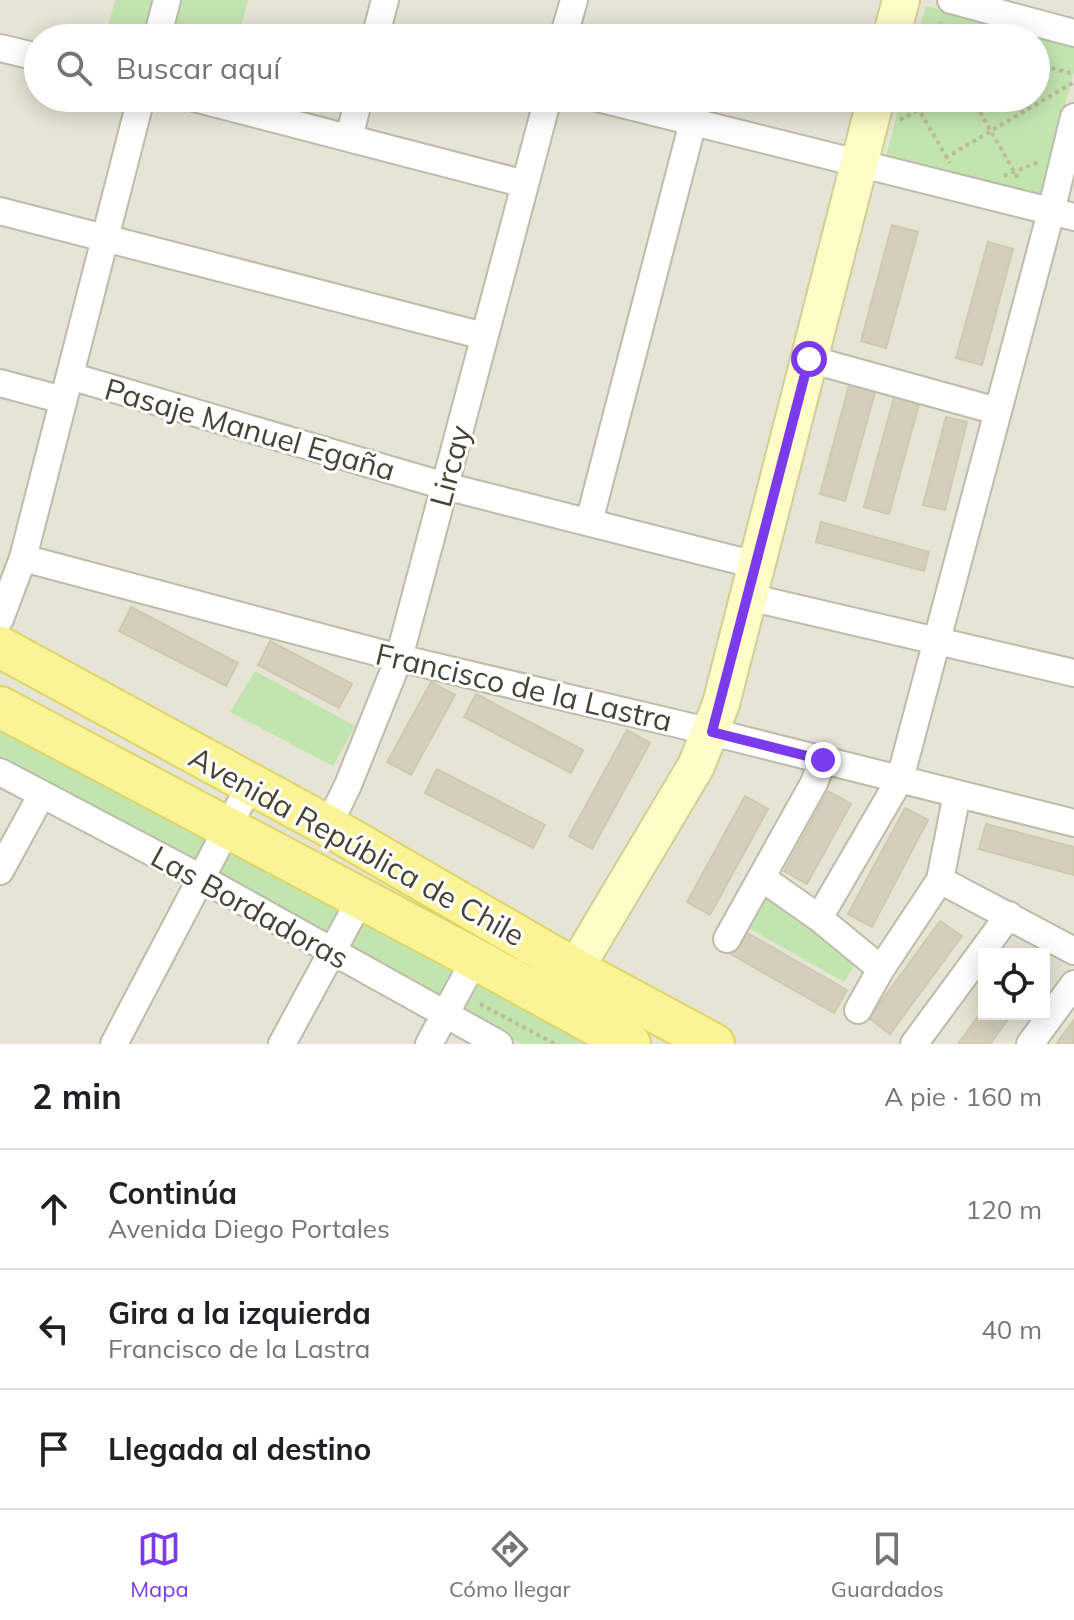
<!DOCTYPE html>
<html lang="es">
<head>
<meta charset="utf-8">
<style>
	:root { --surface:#fff; --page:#f6f6f6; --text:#202124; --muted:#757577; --line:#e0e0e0; --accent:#7c3aed }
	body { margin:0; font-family:Mulish,sans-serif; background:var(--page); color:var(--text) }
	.controls { position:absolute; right:24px; bottom:24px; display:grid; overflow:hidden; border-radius:0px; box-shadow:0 4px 20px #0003 }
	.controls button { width:72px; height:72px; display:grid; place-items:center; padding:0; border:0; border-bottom:2px solid var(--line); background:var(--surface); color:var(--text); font:40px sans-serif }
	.stop { position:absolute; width:24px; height:24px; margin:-18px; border:6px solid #7c3aed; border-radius:50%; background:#fff }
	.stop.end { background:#7c3aed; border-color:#fff; box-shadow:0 2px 8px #0008 }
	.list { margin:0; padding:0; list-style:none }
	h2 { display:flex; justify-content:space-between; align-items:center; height:104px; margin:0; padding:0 32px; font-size:34px }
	h2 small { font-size:26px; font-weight:400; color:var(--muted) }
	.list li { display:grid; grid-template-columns:52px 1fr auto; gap:24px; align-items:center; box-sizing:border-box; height:120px; padding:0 32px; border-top:2px solid var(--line) }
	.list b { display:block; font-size:30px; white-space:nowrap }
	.list p { margin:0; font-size:26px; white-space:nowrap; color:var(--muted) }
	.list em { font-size:26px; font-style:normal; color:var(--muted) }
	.icon { flex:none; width:44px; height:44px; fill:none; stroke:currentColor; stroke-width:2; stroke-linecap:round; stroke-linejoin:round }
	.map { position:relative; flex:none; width:1074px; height:1044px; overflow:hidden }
	.search { position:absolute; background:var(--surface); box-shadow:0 4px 20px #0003; left:24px; right:24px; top:24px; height:88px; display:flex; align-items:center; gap:20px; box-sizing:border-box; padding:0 28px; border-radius:44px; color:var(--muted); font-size:30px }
	.sheet { height:464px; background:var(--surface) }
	nav { display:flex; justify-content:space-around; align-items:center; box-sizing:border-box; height:112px; border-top:2px solid var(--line); background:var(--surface); font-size:22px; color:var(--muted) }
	nav a { display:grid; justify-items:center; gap:4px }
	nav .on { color:var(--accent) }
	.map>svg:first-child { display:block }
</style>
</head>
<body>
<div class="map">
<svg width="1074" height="1044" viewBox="0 0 1074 1044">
	<rect width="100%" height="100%" fill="#f2f1e6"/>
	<path fill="#e6e4d4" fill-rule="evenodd" d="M0 0H1074V1044H0ZM38 38H1036V98H38ZM984 954H1044V1014H984Z"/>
	<path fill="#c2e5b0" d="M115 0H248L238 38H105Z
		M926 6 1074 45V71L1039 201 885 160 901 98H1036V38H917Z
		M255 671 355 726 333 766 230 712Z
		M0 719 210 831 193 863 0 762Z
		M235 843 344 905 325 939 214 876Z
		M768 873 864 949 844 982 740 923Z
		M368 913 458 964 436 999 346 949Z
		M476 974 607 1044H521L460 1009Z"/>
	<path fill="#d4cfbc" stroke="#cec9af" stroke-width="2" d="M892 225 918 232 886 348 861 341Z
		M988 242 1013 249 982 365 956 358Z
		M851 378 877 385 845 501 820 494Z
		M896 390 921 397 889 514 864 507Z
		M946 417 967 422 945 510 923 505Z
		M821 522 929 552 924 571 816 542Z
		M131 607 238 663 226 686 119 631Z
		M270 641 352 684 339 708 258 665Z
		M431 682 455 695 411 775 387 762Z
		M476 694 583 750 571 773 464 717Z
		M627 730 650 743 592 849 569 836Z
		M437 769 545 825 533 848 425 793Z
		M828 791 851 804 807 884 784 871Z
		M745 796 768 809 710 915 687 902Z
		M905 808 928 820 872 927 848 914Z
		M986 824 1074 847V875L979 849Z
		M940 921 962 936 890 1034 869 1018Z
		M742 930 847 990 834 1013 729 953Z
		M984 1008V1014H1012L990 1044H958Z
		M1074 1020V1044H1056Z"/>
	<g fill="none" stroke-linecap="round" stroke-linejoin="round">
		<g stroke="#bdbba9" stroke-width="30">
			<path id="street" d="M951 0 1074 33
				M157 38 167 0
				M375 38 385 0
				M563 38 574 0
				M0 48 38 57
				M194 98 525 184
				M597 98 1074 217
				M349 138 359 98
				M0 211 484 336
				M809 359 997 411
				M70 376 445 486 756 565
				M0 383 63 400
				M589 522 693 122
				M23 558 399 658 712 732 1074 823
				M749 597 1074 673
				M0 619 23 558 141 98
				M0 772 201 878 499 1044
				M957 794 940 880 1074 951
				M328 826 348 785 399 658 548 98
				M0 871 42 794
				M762 878 819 918 881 969
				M819 918 900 779 1051 212 1074 117
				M727 939 814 783 823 760
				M858 1010 881 969 940 880
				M114 1044 250 785
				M282 1044 360 900
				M429 1044 475 959
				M914 1044 1009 915
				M1030 1044 1074 984"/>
		</g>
		<g stroke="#d1ce97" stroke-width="40">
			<path id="secondary" d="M891 38 901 0
				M575 969 696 766 721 704 876 98"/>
		</g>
		<g stroke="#dfd567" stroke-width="44">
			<path id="primary" d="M0 647 328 826 575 969 714 1044
				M0 707 475 959 630 1044"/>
		</g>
		<path stroke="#bfba9b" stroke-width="4" stroke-dasharray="4 4" stroke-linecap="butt" d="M920 34 936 38
			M936 38 941 22
			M1036 64 1074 74
			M922 98 919 110 950 163
			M972 98 1019 180
			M900 120 940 98
			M945 158 1074 82
			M1004 176 1041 161
			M480 1004 555 1044"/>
		<use href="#street" stroke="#fff" stroke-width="26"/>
		<use href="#secondary" stroke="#fdfbc6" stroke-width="36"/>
		<use href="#primary" stroke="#fbf497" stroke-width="40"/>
	</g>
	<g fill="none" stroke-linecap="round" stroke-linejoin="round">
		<path stroke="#7c3aed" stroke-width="10" d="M809 359 712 732 823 760"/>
	</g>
	<g text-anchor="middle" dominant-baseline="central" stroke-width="6" stroke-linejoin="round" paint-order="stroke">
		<g font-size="30" fill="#454236" stroke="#fff">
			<text transform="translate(250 429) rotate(16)">Pasaje Manuel Egaña</text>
			<text transform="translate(450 466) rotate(-75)">Lircay</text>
			<text transform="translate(524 687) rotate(13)">Francisco de la Lastra</text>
			<text transform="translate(357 846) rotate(29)">Avenida República de Chile</text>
			<text transform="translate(250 907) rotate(29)">Las Bordadoras</text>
		</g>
	</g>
</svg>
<div class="controls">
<button><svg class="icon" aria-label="locate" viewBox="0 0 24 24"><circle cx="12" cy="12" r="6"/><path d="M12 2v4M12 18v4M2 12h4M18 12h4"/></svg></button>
</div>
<div class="stop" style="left:809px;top:359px"></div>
<div class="stop end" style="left:823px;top:760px"></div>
<div class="search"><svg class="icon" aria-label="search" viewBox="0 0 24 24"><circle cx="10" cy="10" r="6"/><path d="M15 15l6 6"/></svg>Buscar aquí</div>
</div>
<section class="sheet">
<h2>2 min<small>A pie · 160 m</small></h2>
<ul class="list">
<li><svg class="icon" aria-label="ahead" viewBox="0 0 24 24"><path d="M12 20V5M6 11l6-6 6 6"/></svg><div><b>Continúa</b><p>Avenida Diego Portales</p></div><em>120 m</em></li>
<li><svg class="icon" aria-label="left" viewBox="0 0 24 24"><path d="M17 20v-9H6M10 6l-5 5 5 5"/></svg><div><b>Gira a la izquierda</b><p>Francisco de la Lastra</p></div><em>40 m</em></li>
<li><svg class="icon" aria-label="arrive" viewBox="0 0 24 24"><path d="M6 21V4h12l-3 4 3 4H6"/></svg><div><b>Llegada al destino</b></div></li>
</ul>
</section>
<nav>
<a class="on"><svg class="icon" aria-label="map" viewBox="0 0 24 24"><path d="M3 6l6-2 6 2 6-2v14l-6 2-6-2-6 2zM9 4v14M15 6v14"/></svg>Mapa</a>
<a><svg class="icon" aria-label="directions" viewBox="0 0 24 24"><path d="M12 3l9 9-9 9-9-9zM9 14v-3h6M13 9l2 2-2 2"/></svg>Cómo llegar</a>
<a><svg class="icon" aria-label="saved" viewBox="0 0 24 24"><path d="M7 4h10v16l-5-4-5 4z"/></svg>Guardados</a>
</nav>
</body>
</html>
